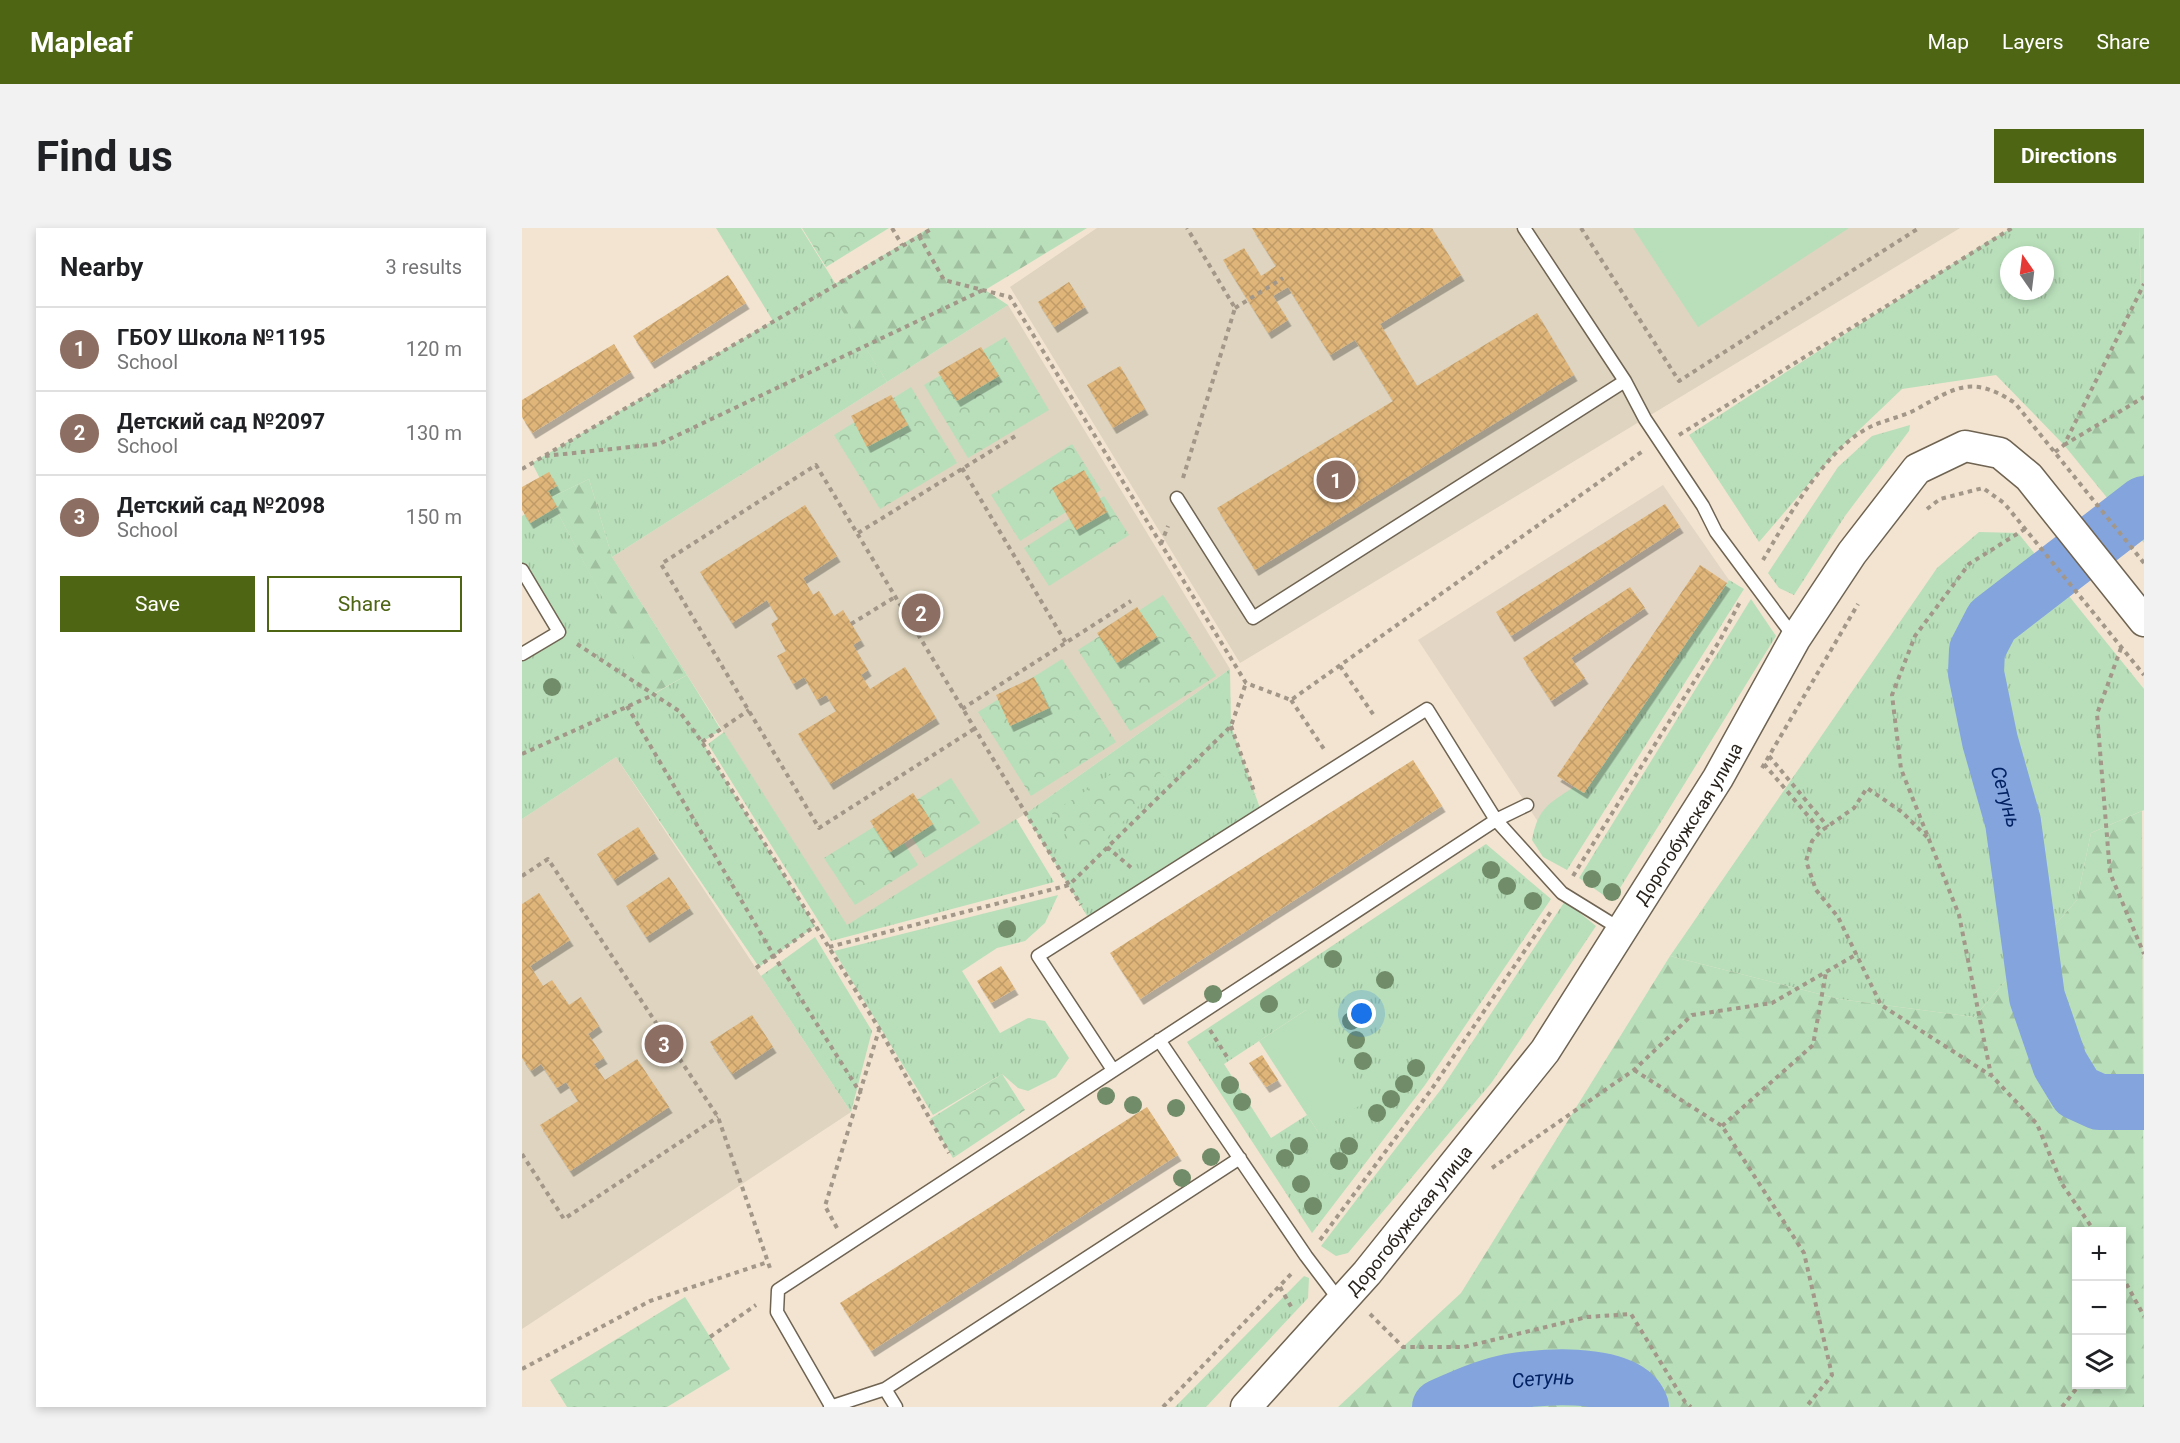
<!DOCTYPE html>
<html lang="en">
<head>
<meta charset="utf-8">
<style>
	:root { --surface:#fff; --page:#f2f2f2; --text:#202124; --muted:#757577; --line:#e0e0e0; --accent:#4e6614 }
	body { margin:0; font-family:Roboto,sans-serif; background:var(--page); color:var(--text) }
	.controls { position:absolute; right:18px; bottom:18px; display:grid; overflow:hidden; border-radius:0px; box-shadow:0 3px 9px #0003 }
	.controls button { width:54px; height:54px; display:grid; place-items:center; padding:0; border:0; border-bottom:2px solid var(--line); background:var(--surface); color:var(--text); font:30px sans-serif }
	.compass { position:absolute; left:1478px; top:18px; width:54px; height:54px; border-radius:50%; background:var(--surface); box-shadow:0 3px 9px #0003; rotate:346deg }
	.you { position:absolute; left:840px; top:786px; width:21px; height:21px; margin:-15px; border:4px solid #fff; border-radius:50%; background:#1a73e8; box-shadow:0 0 0 9px #1a73e833 }
	.badge { display:grid; place-items:center; width:39px; height:39px; border-radius:50%; background:var(--accent); color:#fff; font-size:20px; font-weight:700 }
	.pin { position:absolute; translate:-50% -50%; border:3px solid #fff; box-shadow:0 2px 6px #0006 }
	.list { margin:0; padding:0; list-style:none }
	h2 { display:flex; justify-content:space-between; align-items:center; height:78px; margin:0; padding:0 24px; font-size:26px }
	h2 small { font-size:20px; font-weight:400; color:var(--muted) }
	.list li { display:grid; grid-template-columns:39px 1fr auto; gap:18px; align-items:center; box-sizing:border-box; height:84px; padding:0 24px; border-top:2px solid var(--line) }
	.list b { display:block; font-size:22px; white-space:nowrap }
	.list p { margin:0; font-size:20px; white-space:nowrap; color:var(--muted) }
	.list em { font-size:20px; font-style:normal; color:var(--muted) }
	.actions { display:flex; gap:12px; padding:18px 24px }
	.actions a { flex:1; padding:14px 0; border:2px solid var(--accent); border-radius:0px; text-align:center; font-size:21px; color:var(--accent) }
	.actions .main { background:var(--accent); color:#fff }
	.icon { flex:none; width:33px; height:33px; fill:none; stroke:currentColor; stroke-width:2; stroke-linecap:round; stroke-linejoin:round }
	.map { position:relative; flex:none; width:1622px; height:1179px; overflow:hidden; border-radius:0px }
	header { display:flex; align-items:center; gap:36px; box-sizing:border-box; height:84px; padding:0 30px; background:var(--accent); color:#fff }
	header strong { font-size:28px }
	nav { display:flex; gap:33px; margin-inline-start:auto; font-size:21px }
	.intro { display:flex; align-items:center; justify-content:space-between; box-sizing:border-box; height:144px; padding:0 36px }
	h1 { margin:0; font-size:42px }
	.button { padding:15px 27px; border-radius:0px; background:var(--accent); color:#fff; font-size:21px; font-weight:700 }
	main { display:flex; gap:36px; padding:0 36px }
	aside { flex:1; background:var(--surface); border-radius:0px; box-shadow:0 3px 9px #0003 }
	.map>svg:first-child { display:block }
</style>
</head>
<body>
<header>
<strong>Mapleaf</strong>
<nav><a>Map</a><a>Layers</a><a>Share</a></nav>
</header>
<div class="intro"><h1>Find us</h1><a class="button">Directions</a></div>
<main>
<aside>
<h2>Nearby<small>3 results</small></h2>
<ul class="list">
<li><span class="badge" style="background:#8d6e63">1</span><div><b>ГБОУ Школа №1195</b><p>School</p></div><em>120 m</em></li>
<li><span class="badge" style="background:#8d6e63">2</span><div><b>Детский сад №2097</b><p>School</p></div><em>130 m</em></li>
<li><span class="badge" style="background:#8d6e63">3</span><div><b>Детский сад №2098</b><p>School</p></div><em>150 m</em></li>
</ul>
<div class="actions"><a class="main">Save</a><a>Share</a></div>
</aside>
<div class="map">
<svg width="1622" height="1179" viewBox="0 0 1622 1179">
	<defs>
		<pattern id="grass-tufts" width="24" height="20" patternUnits="userSpaceOnUse" patternTransform="scale(1.5)"><rect width="24" height="20" fill="#b9dfba"/><path d="M3 7l-1-3M5 7V3M7 7l1-3M15 17l-1-3M17 17v-4M19 17l1-3" fill="none" stroke="#9fbf9f"/></pattern>
		<pattern id="forest-firs" width="22" height="20" patternUnits="userSpaceOnUse" patternTransform="scale(1.5)"><rect width="22" height="20" fill="#b9dfba"/><path d="M5 1l3.5 6h-7zM16 11l3.5 6h-7z" fill="#9fbf9f"/></pattern>
		<pattern id="park-crowns" width="20" height="18" patternUnits="userSpaceOnUse" patternTransform="scale(1.5)"><rect width="20" height="18" fill="#b9dfba"/><path d="M2 6a3 3 0 1 1 6 0M12 15a3 3 0 1 1 6 0" fill="none" stroke="#9fbf9f"/></pattern>
		<pattern id="water-ripples" width="26" height="14" patternUnits="userSpaceOnUse" patternTransform="scale(1.5)"><rect width="26" height="14" fill="#84a4dd"/><path d="M2 4q2-2 4 0t4 0M15 11q2-2 4 0t4 0" fill="none" stroke="#6c85b2"/></pattern>
		<pattern id="building-cross-hatch" width="8" height="8" patternUnits="userSpaceOnUse" patternTransform="scale(1.5)"><rect width="8" height="8" fill="#dfb579"/><path d="M0 0l8 8M0 8l8-8" fill="none" stroke="#bf9b68"/></pattern>
		<filter id="shadow"><feDropShadow dx="3.5" dy="6" stdDeviation="0" flood-color="#0004"/></filter>
	</defs>
	<rect width="100%" height="100%" fill="#f2e4d0"/>
	<path fill="#e3d6c4" d="M1141 257 1207 352 1030 615 896 412Z"/>
	<path fill="#ded4bf" d="M575 0H1438L718 435 488 59Z
		M486 77 708 441 503 586 325 698 90 329Z
		M94 529 329 884 0 1101V591Z"/>
	<path fill="url(#grass-tufts)" fill-rule="evenodd" d="M194 0H279L313 55 307 60 365 154 90 329 67 251 28 270 132 466 165 447 199 502 180 514 293 698 237 739 94 529 0 591V426L37 403 0 342V288L28 270 10 235 251 93Z
		M1490 0H1617L1619 62 1542 217 1474 147 1380 161 1314 224 1237 314 1167 207 1468 12ZM1487 27H1523V63H1487Z
		M1388 197 1387 203 1323 288 1272 367 1257 360 1246 345 1316 239 1350 208Z
		M1457 304 1496 305 1622 461V582L1569 605 1555 672 1452 789 1317 771 1148 728 1415 340Z
		M1207 352 1222 361 1045 642 1021 629 1010 612C1016 580 1026 576 1052 559L1062 565Z
		M1229 371 1254 408 1090 673 1057 650Z
		M708 441 709 498 740 586 570 696 503 586Z
		M202 504 325 697 494 591 532 654 309 713 186 516Z
		M964 616 1029 671 903 857 790 1005 665 814ZM784 782 796 904 785 887 749 910 702 836Z
		M536 667 523 695 503 713 475 720 440 743 478 805 506 790 523 793 547 830 534 849 506 863 496 860 480 846 411 887 312 723Z
		M1043 673 1074 698 970 854 826 1025 814 1028 799 1018 920 860Z
		M293 709 350 803 329 884 239 748Z
		M782 1048 787 1050 786 1070 684 1179H653Z"/>
	<path fill="url(#forest-firs)" fill-rule="evenodd" d="M407 0H565L463 62 486 77 365 154 306 60Z
		M1617 0H1622V250L1592 275 1620 307 1622 305V315L1542 217 1619 62Z
		M67 251 90 329 165 447 131 466 28 270Z
		M1620 583 1622 1179H816L939 1065 1148 728 1317 771 1452 789 1555 672 1569 605ZM1554 1004H1600V1156H1554Z"/>
	<path fill="url(#park-crowns)" d="M280 0H367L304 39Z
		M483 109 527 182 446 230 402 157Z
		M389 159 435 235 358 281 312 207Z
		M550 216 579 262 498 313 469 267Z
		M582 268 607 307 527 358 502 320Z
		M641 367 694 448 608 503 556 422Z
		M540 431 594 514 509 568 456 484Z
		M623 524 643 551 561 634 530 585Z
		M429 550 458 595 403 630 374 585Z
		M366 590 396 637 333 677 302 630Z
		M480 846 503 882 431 930 408 891Z
		M163 1069 208 1141 145 1179H45L28 1152Z"/>
	<path fill="#b9dfba" d="M1111 0H1327L1176 99Z
		M784 782 843 874 796 904 737 813Z"/>
	<path fill="url(#water-ripples)" d="M1622 250V305L1619 307 1592 275Z"/>
	<g fill="none" stroke-linecap="round" stroke-linejoin="round">
		<g stroke="#84a4dd" stroke-width="56">
			<path id="s1" d="M1622 276 1470 393 1455 422 1454 445 1468 513 1491 594 1515 769 1538 836 1555 864 1577 874H1622"/>
			<path id="s2" d="M918 1179C936 1171 955 1162 974 1157 1006 1148 1106 1139 1119 1179"/>
		</g>
	</g>
	<path fill="url(#building-cross-hatch)" filter="url(#shadow)" d="M730 0H910L939 47 858 96 895 158 1015 85 1052 147 733 342 695 280 871 173 833 112 808 127 766 59 751 68 766 92 746 105 701 32 722 20 739 48 754 38Z
		M206 47 224 75 129 135 111 108Z
		M547 54 563 79 532 99 516 74Z
		M92 116 109 144 10 205 0 189V172Z
		M459 119 477 148 435 173 416 144Z
		M598 138 623 181 591 200 565 157Z
		M369 167 386 197 345 219 329 188Z
		M562 242 585 284 554 302 530 260Z
		M27 244 35 258 26 263 35 279 8 295 0 282V259Z
		M1143 276 1158 299 989 408 974 384Z
		M283 277 315 328 281 350 291 367 297 363 312 388 321 382 339 412 331 417 346 442 339 447 348 461 383 439 414 490 308 556 276 506 314 483 304 467 295 472 282 449 271 456 255 428 264 423 249 396 256 391 245 372 210 395 178 344Z
		M1178 337 1205 355 1062 565 1035 548Z
		M1108 359 1123 380 1049 430 1063 450 1029 473 1001 430Z
		M615 379 635 409 595 435 575 405Z
		M512 449 527 480 488 498 474 467Z
		M891 532 920 578 618 771 588 725Z
		M391 565 411 596 368 624 348 593Z
		M116 599 133 625 92 652 75 626Z
		M147 649 168 680 124 709 104 678Z
		M17 665 48 712 8 738 21 758 30 752 47 777 59 769 77 798 66 806 82 830 72 836 83 852 115 831 147 879 48 943 18 897 56 873 44 854 35 860 19 836 9 843 0 830V676Z
		M479 738 493 761 469 775 455 753Z
		M230 787 251 819 210 846 188 814Z
		M740 827 756 852 744 859 727 835Z
		M625 879 656 927 349 1123 318 1075Z"/>
	<g fill="none" stroke-linecap="round" stroke-linejoin="round">
		<g stroke="#6f6352" stroke-width="15">
			<path id="service" d="M1002 0 1103 153 1123 191 1181 278 1194 304 1272 409
				M655 270 731 390 1103 153
				M0 342 37 404 0 426
				M637 812 784 1028 818 1073
				M591 842 516 728 905 481 974 592 1040 665 1100 702
				M363 1161 374 1179
				M309 1178 255 1084 256 1062 974 592 1005 577
				M308 1179 363 1161 718 930"/>
		</g>
		<g stroke="#6f6352" stroke-width="33">
			<g id="tertiary">
				<path id="s3" d="M724 1179 845 1045 1023 823 1196 550 1273 411 1330 325 1395 241 1443 218 1478 225 1507 249 1622 393"/>
			</g>
		</g>
		<path stroke="#a29788" stroke-width="4" stroke-dasharray="4.5 4.5" stroke-linecap="butt" d="M370 0 380 17
			M1059 0 1157 153 1397 0
			M397 8 422 52 488 69 724 455 769 472 1121 223
			M713 80 761 50
			M1157 207 1490 0
			M1542 217 1622 169
			M1533 224 1542 217 1622 56
			M23 228 137 216 461 62
			M440 240 544 415
			M0 241 411 0
			M661 250 713 80 665 0
			M1405 281 1418 271 1461 260 1482 275 1622 447
			M1503 301 1447 336 1393 408 1370 467 1379 541 1437 687 1469 847 1515 896 1540 956 1573 1004
			M336 305 495 207
			M639 316 646 298
			M1241 332C1267 288 1303 220 1350 198 1363 192 1379 189 1393 182 1433 160 1449 146 1493 175L1622 335
			M329 396 373 369
			M55 416 157 483 180 514 358 802 427 925
			M1599 420 1575 486 1588 645 1622 726
			M818 438 853 489
			M769 472 802 521
			M105 478 252 728 339 866
			M440 481 609 373
			M709 498 733 566
			M452 501 297 600 139 336 294 237 559 677
			M180 514 227 482
			M0 526 131 467
			M1247 528 1306 599
			M1242 536 1299 603
			M1240 540 1336 376
			M1405 609 1380 584 1345 560 1332 580 1299 603 1290 613 1284 633 1294 662 1316 689 1359 777 1468 847
			M585 619 612 642
			M0 648 26 631 196 889 249 1043
			M1051 648 1198 412 1219 372
			M307 719 547 657 709 498 724 455
			M234 740 293 698
			M688 802 707 832
			M1112 842 1200 898 1282 1025 1310 1147 1284 1179
			M1200 898 1291 817 1304 744
			M0 926 42 991 196 889
			M970 940 1112 842 1170 787 1250 775 1335 726
			M315 1000 303 978 357 802
			M798 1012 909 862 1030 682
			M1600 1048 1622 1088
			M758 1059 771 1082
			M848 1086 881 1119H942L1065 1089 1109 1086 1163 1174 1169 1179
			M188 1109 234 1077
			M0 1141 128 1073 246 1034
			M641 1179 770 1045
			M1540 1179 1558 1156"/>
		<use href="#service" stroke="#fff" stroke-width="12"/>
		<use href="#tertiary" stroke="#fff" stroke-width="30"/>
	</g>
	<g fill="#718c69">
		<circle cx="30" cy="459" r="9"/>
		<circle cx="969" cy="642" r="9"/>
		<circle cx="1070" cy="651" r="9"/>
		<circle cx="985" cy="658" r="9"/>
		<circle cx="1090" cy="664" r="9"/>
		<circle cx="1011" cy="673" r="9"/>
		<circle cx="485" cy="701" r="9"/>
		<circle cx="811" cy="731" r="9"/>
		<circle cx="863" cy="752" r="9"/>
		<circle cx="691" cy="766" r="9"/>
		<circle cx="747" cy="776" r="9"/>
		<circle cx="829" cy="793" r="9"/>
		<circle cx="834" cy="812" r="9"/>
		<circle cx="841" cy="833" r="9"/>
		<circle cx="894" cy="840" r="9"/>
		<circle cx="882" cy="856" r="9"/>
		<circle cx="708" cy="857" r="9"/>
		<circle cx="584" cy="868" r="9"/>
		<circle cx="869" cy="871" r="9"/>
		<circle cx="720" cy="874" r="9"/>
		<circle cx="611" cy="877" r="9"/>
		<circle cx="654" cy="880" r="9"/>
		<circle cx="855" cy="885" r="9"/>
		<circle cx="777" cy="918" r="9"/>
		<circle cx="827" cy="918" r="9"/>
		<circle cx="689" cy="929" r="9"/>
		<circle cx="763" cy="930" r="9"/>
		<circle cx="817" cy="933" r="9"/>
		<circle cx="660" cy="950" r="9"/>
		<circle cx="779" cy="956" r="9"/>
		<circle cx="791" cy="978" r="9"/>
	</g>
	<g text-anchor="middle" dominant-baseline="central" stroke-width="5" stroke-linejoin="round" paint-order="stroke">
		<g font-size="18" fill="#27221b" stroke="#f2e4d0">
			<text stroke="none"><textPath href="#s3" startOffset="734">Дорогобужская улица</textPath></text>
			<text stroke="none"><textPath href="#s3" startOffset="248">Дорогобужская улица</textPath></text>
		</g>
		<g font-size="20" font-style="italic" fill="#022263" stroke="#f2e4d0">
			<text stroke="none"><textPath href="#s1" startOffset="375">Сетунь</textPath></text>
			<text stroke="none"><textPath href="#s2" startOffset="108">Сетунь</textPath></text>
		</g>
	</g>
</svg>
<div class="controls">
<button>+</button>
<button>−</button>
<button><svg class="icon" aria-label="layers" viewBox="0 0 24 24"><path d="M12 4l9 5-9 5-9-5zM3 14l9 5 9-5"/></svg></button>
</div>
<svg class="compass" viewBox="-18 -18 36 36"><path d="M0-13l5 13h-10z" fill="#e53935"/><path d="M0 13l5-13h-10z" fill="#757577"/></svg>
<div class="you"></div>
<div class="pin badge" style="left:814px;top:252px;background:#8d6e63">1</div>
<div class="pin badge" style="left:399px;top:385px;background:#8d6e63">2</div>
<div class="pin badge" style="left:142px;top:816px;background:#8d6e63">3</div>
</div>
</main>
</body>
</html>
